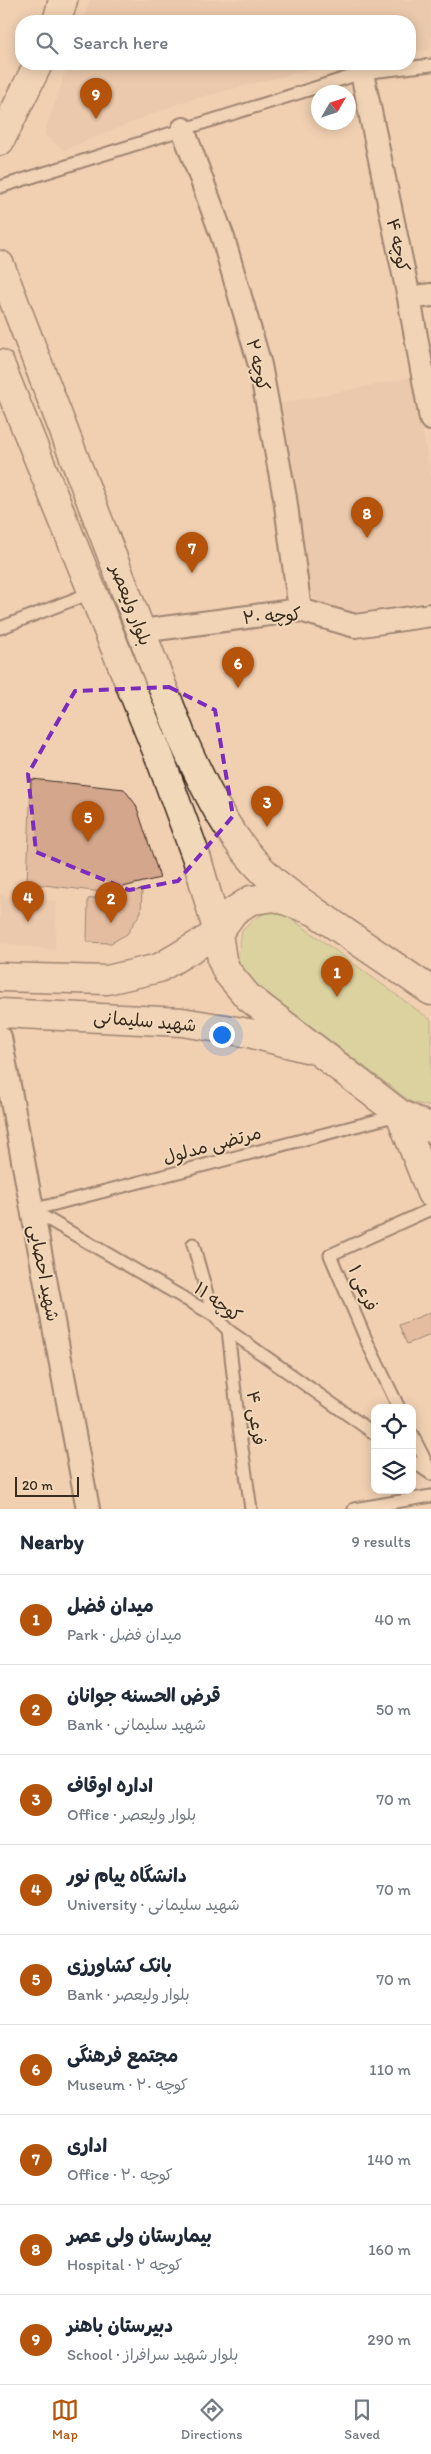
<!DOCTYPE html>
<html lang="en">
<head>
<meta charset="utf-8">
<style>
	:root { --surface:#fff; --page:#f6f6f7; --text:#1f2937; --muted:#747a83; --line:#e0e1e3; --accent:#b45309 }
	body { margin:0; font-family:Itim,"Playpen Sans Arabic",sans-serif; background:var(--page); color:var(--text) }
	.controls { position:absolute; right:15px; bottom:15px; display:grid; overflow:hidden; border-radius:10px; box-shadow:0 2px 12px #0003 }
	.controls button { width:45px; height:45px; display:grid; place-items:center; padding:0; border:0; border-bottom:1px solid var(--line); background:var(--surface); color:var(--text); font:25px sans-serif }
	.compass { position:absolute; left:311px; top:85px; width:45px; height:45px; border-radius:50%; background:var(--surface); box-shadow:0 2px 12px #0003; rotate:51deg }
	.scale { position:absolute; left:15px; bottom:12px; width:64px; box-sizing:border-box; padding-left:5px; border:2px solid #3b2a1e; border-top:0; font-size:14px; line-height:18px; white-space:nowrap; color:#3b2a1e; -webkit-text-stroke:4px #f1d8b9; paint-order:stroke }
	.you { position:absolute; left:221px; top:1034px; width:18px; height:18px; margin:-12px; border:4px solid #fff; border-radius:50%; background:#1a73e8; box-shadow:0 0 0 8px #1a73e833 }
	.badge { display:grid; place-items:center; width:32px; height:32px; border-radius:50%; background:var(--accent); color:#fff; font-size:16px; font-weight:700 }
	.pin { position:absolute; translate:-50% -41px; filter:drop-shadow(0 1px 2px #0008) }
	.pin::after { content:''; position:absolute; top:26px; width:18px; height:15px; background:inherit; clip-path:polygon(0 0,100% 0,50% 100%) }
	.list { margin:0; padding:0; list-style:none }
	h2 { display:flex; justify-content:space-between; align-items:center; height:65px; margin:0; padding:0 20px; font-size:21px }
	h2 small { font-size:16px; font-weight:400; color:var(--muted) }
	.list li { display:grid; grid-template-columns:32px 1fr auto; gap:15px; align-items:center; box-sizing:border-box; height:90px; padding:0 20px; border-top:1px solid var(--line) }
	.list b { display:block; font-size:19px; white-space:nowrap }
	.list p { margin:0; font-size:16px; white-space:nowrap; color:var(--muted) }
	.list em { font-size:16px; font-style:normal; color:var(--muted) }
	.icon { flex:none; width:28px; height:28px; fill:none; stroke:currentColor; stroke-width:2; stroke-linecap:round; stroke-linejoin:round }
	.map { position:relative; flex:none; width:431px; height:1509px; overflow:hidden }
	.search { position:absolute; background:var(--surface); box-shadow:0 2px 12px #0003; left:15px; right:15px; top:15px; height:55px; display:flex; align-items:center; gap:12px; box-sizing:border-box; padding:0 18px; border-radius:20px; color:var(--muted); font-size:19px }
	.sheet { height:875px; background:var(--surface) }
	nav { display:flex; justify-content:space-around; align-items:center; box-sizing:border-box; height:70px; border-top:1px solid var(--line); background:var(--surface); font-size:14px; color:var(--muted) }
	nav a { display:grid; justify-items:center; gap:2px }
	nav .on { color:var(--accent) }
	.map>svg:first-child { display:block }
</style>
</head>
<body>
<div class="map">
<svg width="431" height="1509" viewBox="0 0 431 1509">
	<rect width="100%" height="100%" fill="#f1d0b2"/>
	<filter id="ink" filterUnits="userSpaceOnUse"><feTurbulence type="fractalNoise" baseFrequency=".02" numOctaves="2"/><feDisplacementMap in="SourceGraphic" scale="10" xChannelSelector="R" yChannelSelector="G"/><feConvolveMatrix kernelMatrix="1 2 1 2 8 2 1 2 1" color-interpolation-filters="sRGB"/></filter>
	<g filter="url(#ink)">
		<path fill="#e5c1a4" d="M90 0H431V50L410 52V21H83Z
			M68 64H330L182 102 64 150 44 135Z
			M413 377 431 476V600L353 613 313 600 278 404Z
			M0 895 57 901 55 950 0 943Z"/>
		<path fill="#c2d58a" stroke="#7e8054" d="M271 910 288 916 431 1020V1107L411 1102 244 975 237 967 242 931 256 918Z"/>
		<path fill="#d4a78c" stroke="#3b2a1e" d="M31 779 124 789 136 805 160 878 102 892 27 883Z
			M142 890 141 912 127 934 111 943 87 942 88 899Z
			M431 1312V1335L407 1344 399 1325Z"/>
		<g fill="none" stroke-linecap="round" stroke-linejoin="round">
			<g stroke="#3b2a1e" stroke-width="15">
				<path id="service" d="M0 187 362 73 431 65
					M0 628 93 592
					M32 1210 213 1315 228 1330 375 1434
					M32 1210 398 1115
					M193 1244 213 1315
					M228 1330 239 1427 251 1509
					M399 1408 368 1344 330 1255 431 1209
					M412 1434 431 1472
					M412 1461 431 1474
					M354 1509 431 1496"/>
			</g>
			<g stroke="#3b2a1e" stroke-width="26">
				<path id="minor" d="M362 73 409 298 431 419
					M183 129 223 238 260 365 285 498 300 610
					M409 298 431 295
					M141 631 300 610 355 626 431 615
					M0 1037 88 1509"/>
			</g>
			<g stroke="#3b2a1e" stroke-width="31">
				<path id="secondary" d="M57 21 63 0
					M0 141 38 64
					M0 265 183 740C205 789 228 838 268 876 281 889 299 900 314 911
					M0 364 161 761 197 859 218 933 159 968 107 980 0 977
					M431 991 314 911 276 897 251 900 234 911 218 933 222 960 227 972 248 997 400 1114 431 1128
					M0 1013 182 1022 249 1033 306 1048
					M400 1114 431 1193"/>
			</g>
			<use href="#service" stroke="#f1d8b9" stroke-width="11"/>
			<use href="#minor" stroke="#f1d8b9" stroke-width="22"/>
			<use href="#secondary" stroke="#f1d8b9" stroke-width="28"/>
		</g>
	</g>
	<path d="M0 0H431V1509H0ZM169 687 215 710 233 816 178 881 129 890 36 852 28 774 75 691Z" fill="#f1d0b2" fill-opacity=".55" fill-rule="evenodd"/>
	<path fill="none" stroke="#7b2cbf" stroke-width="4" stroke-dasharray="10 6" stroke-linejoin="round" d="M169 687 215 710 233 816 178 881 129 890 36 852 28 774 75 691Z"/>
	<g text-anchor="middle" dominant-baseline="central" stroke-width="4" stroke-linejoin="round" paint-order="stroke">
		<g font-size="18" fill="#3b2a1e" stroke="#f1d8b9">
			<text transform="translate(398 245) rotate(78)">کوچه ۴</text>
			<text transform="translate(258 365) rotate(77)">کوچه ۲</text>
			<text transform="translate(131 605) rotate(69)">بلوار ولیعصر</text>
			<text transform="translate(272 616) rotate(-4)">کوچه ۲۰</text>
			<text transform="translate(145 1021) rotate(5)">شهید سلیمانی</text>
			<text transform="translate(212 1145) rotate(-15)">مرتضی مدلول</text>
			<text transform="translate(44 1273) rotate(79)">شهید احصایی</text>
			<text transform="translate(363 1288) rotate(67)">فرعی ۱</text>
			<text transform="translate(218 1302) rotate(36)">کوچه ۱۱</text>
			<text transform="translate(256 1418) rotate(83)">فرعی ۴</text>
		</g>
	</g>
</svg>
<div class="controls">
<button><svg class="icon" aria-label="locate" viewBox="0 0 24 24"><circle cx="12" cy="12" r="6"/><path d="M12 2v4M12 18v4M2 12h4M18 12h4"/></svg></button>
<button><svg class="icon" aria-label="layers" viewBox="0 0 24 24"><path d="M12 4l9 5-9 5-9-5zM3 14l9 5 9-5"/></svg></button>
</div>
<svg class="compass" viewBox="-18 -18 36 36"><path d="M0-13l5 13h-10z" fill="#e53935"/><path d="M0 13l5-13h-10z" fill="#747a83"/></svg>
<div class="scale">20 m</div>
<div class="you"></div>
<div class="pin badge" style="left:337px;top:997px">1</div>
<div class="pin badge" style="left:111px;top:923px">2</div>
<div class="pin badge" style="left:267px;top:827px">3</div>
<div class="pin badge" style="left:28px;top:922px">4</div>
<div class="pin badge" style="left:88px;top:842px">5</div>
<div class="pin badge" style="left:238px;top:688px">6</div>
<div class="pin badge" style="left:192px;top:573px">7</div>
<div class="pin badge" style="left:367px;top:538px">8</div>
<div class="pin badge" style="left:96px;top:119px">9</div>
<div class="search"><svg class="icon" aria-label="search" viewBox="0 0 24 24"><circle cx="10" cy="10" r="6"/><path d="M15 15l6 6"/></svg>Search here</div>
</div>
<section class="sheet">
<h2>Nearby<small>9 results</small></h2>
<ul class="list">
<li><span class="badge">1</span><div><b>میدان فضل</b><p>Park · میدان فضل</p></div><em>40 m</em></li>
<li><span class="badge">2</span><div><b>قرض الحسنه جوانان</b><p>Bank · شهید سلیمانی</p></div><em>50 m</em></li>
<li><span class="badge">3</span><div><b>اداره اوقاف</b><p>Office · بلوار ولیعصر</p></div><em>70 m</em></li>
<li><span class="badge">4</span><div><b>دانشگاه پیام نور</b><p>University · شهید سلیمانی</p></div><em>70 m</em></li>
<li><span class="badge">5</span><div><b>بانک کشاورزی</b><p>Bank · بلوار ولیعصر</p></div><em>70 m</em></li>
<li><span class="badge">6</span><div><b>مجتمع فرهنگی</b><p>Museum · کوچه ۲۰</p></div><em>110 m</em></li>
<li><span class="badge">7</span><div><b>اداری</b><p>Office · کوچه ۲۰</p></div><em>140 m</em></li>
<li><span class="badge">8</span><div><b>بیمارستان ولی عصر</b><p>Hospital · کوچه ۲</p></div><em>160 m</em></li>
<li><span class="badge">9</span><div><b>دبیرستان باهنر</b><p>School · بلوار شهید سرافراز</p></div><em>290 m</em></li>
</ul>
</section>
<nav>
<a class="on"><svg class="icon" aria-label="map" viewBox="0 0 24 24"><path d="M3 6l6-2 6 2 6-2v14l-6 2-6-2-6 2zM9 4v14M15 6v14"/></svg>Map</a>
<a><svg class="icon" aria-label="directions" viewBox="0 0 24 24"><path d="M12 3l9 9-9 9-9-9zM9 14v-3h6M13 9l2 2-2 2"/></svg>Directions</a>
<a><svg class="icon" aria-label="saved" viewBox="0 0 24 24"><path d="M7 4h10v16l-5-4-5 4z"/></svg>Saved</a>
</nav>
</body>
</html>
